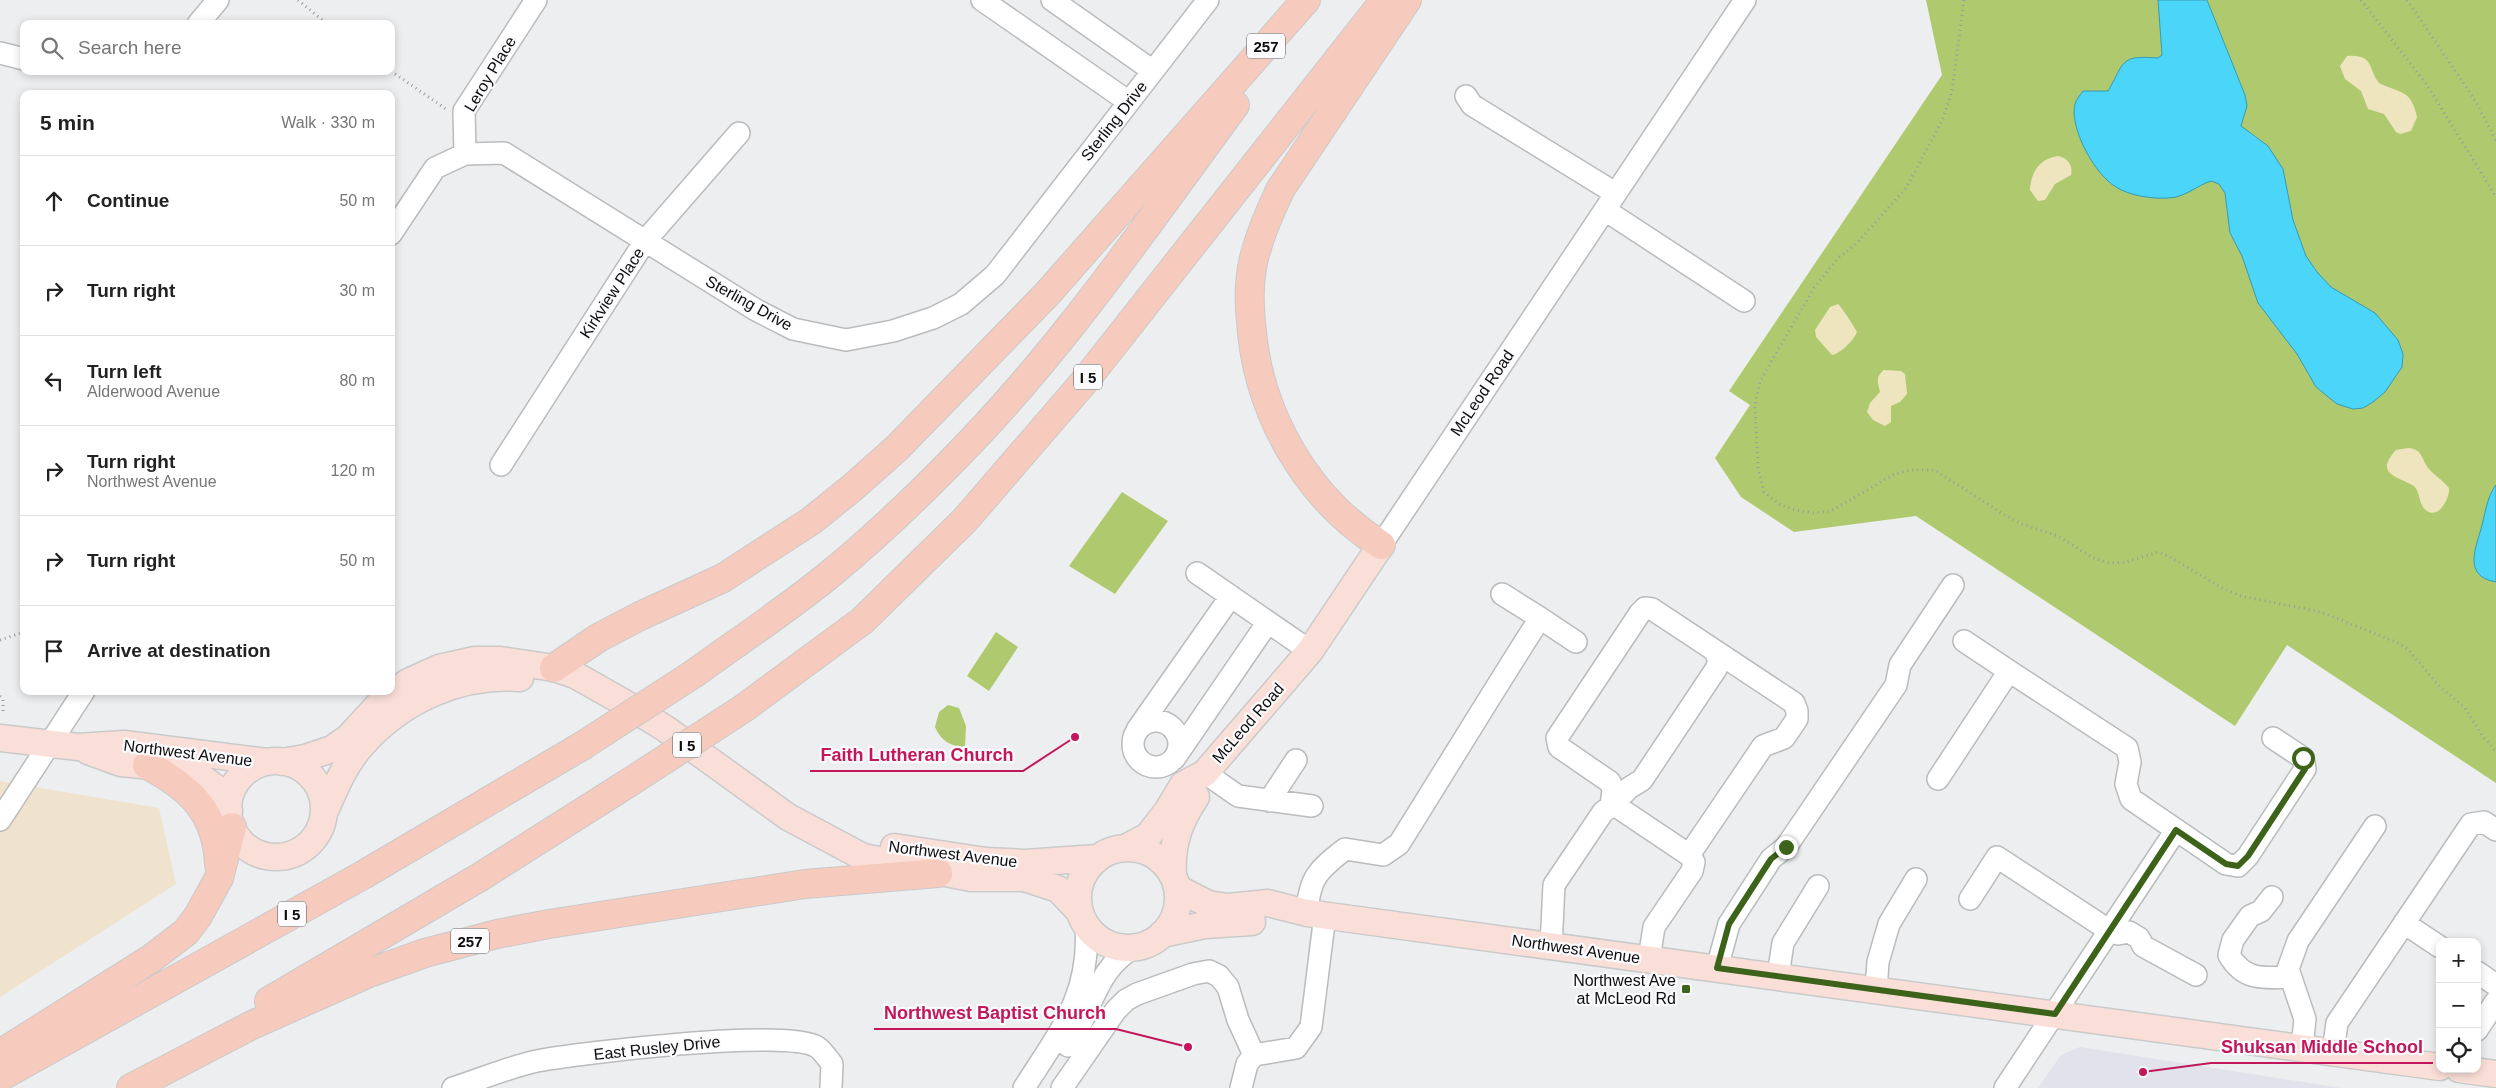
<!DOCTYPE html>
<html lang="en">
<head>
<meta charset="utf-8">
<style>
	:root { --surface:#fff; --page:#f6f6f6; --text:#222; --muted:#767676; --line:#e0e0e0 }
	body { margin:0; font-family:Arial,sans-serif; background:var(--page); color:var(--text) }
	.controls { position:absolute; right:15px; bottom:15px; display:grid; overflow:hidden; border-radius:10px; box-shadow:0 2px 8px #0003 }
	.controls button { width:45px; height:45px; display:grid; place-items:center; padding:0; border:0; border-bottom:1px solid var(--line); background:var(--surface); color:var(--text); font:25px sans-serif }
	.stop { position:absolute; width:15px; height:15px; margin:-11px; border:4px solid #3d621a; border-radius:50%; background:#fff }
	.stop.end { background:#3d621a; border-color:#fff; box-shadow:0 1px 5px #0008 }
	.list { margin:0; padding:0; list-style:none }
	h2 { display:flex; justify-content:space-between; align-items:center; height:65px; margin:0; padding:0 20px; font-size:21px }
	h2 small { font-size:16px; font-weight:400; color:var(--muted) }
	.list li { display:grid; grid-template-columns:32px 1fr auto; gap:15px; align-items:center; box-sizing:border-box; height:90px; padding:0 20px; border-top:1px solid var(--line) }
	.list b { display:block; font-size:19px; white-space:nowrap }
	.list p { margin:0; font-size:16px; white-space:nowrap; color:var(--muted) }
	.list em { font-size:16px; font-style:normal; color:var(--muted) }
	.icon { flex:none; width:28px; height:28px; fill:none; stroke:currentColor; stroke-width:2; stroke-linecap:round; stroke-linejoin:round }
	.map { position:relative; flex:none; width:2496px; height:1088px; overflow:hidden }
	.search { position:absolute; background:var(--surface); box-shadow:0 2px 8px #0003; left:20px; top:20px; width:375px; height:55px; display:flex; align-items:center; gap:12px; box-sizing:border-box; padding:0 18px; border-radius:10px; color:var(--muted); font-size:19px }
	.panel { position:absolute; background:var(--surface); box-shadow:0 2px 8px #0003; left:20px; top:90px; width:375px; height:605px; border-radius:10px }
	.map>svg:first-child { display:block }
</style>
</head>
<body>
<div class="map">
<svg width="2496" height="1088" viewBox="0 0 2496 1088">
	<rect width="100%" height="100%" fill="#edeef0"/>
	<path fill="#efe3ce" d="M0 781 159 808 176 884 0 997Z"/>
	<path fill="#e1e2ec" d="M2080 1047 2341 1088H2038L2061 1055Z"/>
	<path fill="#afca6e" d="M1926 0H2496V783L2287 645 2235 726 1916 516 1794 532 1741 497 1715 458 1750 405 1729 391 1942 75Z
		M1122 492 1168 521 1115 594 1069 566Z
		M996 632 1018 647 989 691 967 676Z
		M948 705 959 708 966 726 965 747C951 747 941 741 935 727L939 712Z"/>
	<path fill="#eee5bf" d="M2347 56C2375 54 2368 70 2379 83 2401 94 2411 89 2417 117L2411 131 2400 134 2396 132 2384 114 2368 109 2361 91 2345 79 2340 66Z
		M2058 156C2068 158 2073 165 2071 175L2055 184 2045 200 2038 201 2030 190C2031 172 2039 159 2058 156Z
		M1838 304C1840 305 1856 329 1857 332 1854 340 1840 354 1832 355L1816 337 1815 330 1830 307Z
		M1884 370 1901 371 1905 374 1907 394 1900 402 1891 406V422L1885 426 1873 420 1867 412 1870 403 1880 392C1878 383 1875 377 1884 370Z
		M2408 448C2423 449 2421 459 2429 469 2435 476 2443 480 2449 488 2450 498 2439 519 2427 511 2418 505 2421 493 2414 486 2397 476 2374 474 2396 450Z"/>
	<path fill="#4bd5f8" stroke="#3899b2" d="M2158 0H2207L2245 95 2247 106 2241 126 2268 146 2283 169 2293 220 2306 256 2317 272 2331 287 2375 313 2398 340 2403 354 2402 367 2385 392 2373 402 2363 408 2353 409 2337 404 2316 387 2297 354 2258 303 2242 256 2230 233 2225 193 2219 184 2211 181C2196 186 2184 198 2168 198 2152 199 2130 196 2116 187 2095 175 2069 128 2075 104 2076 100 2080 95 2083 91H2108C2125 62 2119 55 2158 58L2162 55Z
		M2496 485V582C2461 576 2477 546 2482 525 2486 510 2487 497 2496 485Z"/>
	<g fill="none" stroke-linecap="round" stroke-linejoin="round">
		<g stroke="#babbbc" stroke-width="24">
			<path id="minor" d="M982 0 1129 102
				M1052 0 1153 71
				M198 24 218 0
				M0 53 24 59
				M1466 96 1472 105 1615 193
				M465 154 464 111 536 0
				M1605 210 1744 301
				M391 234 435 168 465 154 504 153 756 310 793 329 846 340 893 331 933 318 961 304 995 275 1208 0
				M501 465 645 241 739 133
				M1381 545 1745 0
				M1197 573 1310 651
				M1540 618 1576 642
				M1964 641 2009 671
				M1133 744a23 23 0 1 1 46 0a23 23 0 1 1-46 0Z
				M1137 730 1231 596
				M1174 759 1268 622
				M1205 773 1238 796 1312 806
				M1938 779 2009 671 2127 748 2130 762 2126 784 2131 799 2226 864 2238 866 2248 856 2305 769 2303 758 2273 738
				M1269 801 1296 760
				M1611 806 1613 790 1610 782 1559 747 1557 738 1640 613 1645 608 1652 609 1794 703 1797 711V719L1784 738 1763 746 1689 855
				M1611 806 1629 788 1642 780 1716 669 1719 661 1715 651
				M0 820 84 691
				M2272 897 2261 911 2250 916 2233 940 2229 955C2244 981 2263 978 2290 977
				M1970 899 1997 857 2110 931 2118 934 2129 932 2139 938 2143 946 2196 975
				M1307 913C1309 878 1318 870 1345 849L1383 855 1399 844C1446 769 1492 693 1540 618L1502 594
				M2404 923 2440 947
				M1551 946 1554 885 1603 812 1611 806 1619 808 1689 855 1694 862 1692 871 1654 927 1649 959
				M1717 968 1729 924 1771 859 1786 847 1896 685 1900 665 1953 585
				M2477 972 2496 985
				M1778 976 1783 943 1818 886
				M1876 990 1878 962 1889 924 1916 879
				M2477 1030 2496 1001
				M1068 1046C1093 1010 1095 969 1135 947
				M2302 1047 2305 1019 2288 969 2298 941 2375 826
				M2333 1052 2337 1023 2471 824 2484 822 2496 830
				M453 1088C481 1079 509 1067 537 1061 579 1053 788 1028 817 1047 823 1051 828 1059 832 1064L831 1088
				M1024 1088C1059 1033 1091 995 1086 926
				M1062 1088 1116 1010 1126 1000 1137 994 1193 974 1209 971 1219 976 1228 987 1238 1020 1254 1055
				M1241 1088 1247 1064 1254 1055 1296 1048 1311 1027 1325 915
				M2005 1088 2176 830"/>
		</g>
		<g stroke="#cacaca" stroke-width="29">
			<path id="major" d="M0 738 78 747 124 744 268 762
				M88 751 121 763 191 770 221 792 229 811
				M228 809a48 48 0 1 1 96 0a48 48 0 1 1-96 0Z
				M282 762 305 758 332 749 348 738 382 701 408 682 439 668 475 660H500L554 668 575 675 621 701 666 729 788 817 863 857 971 878H1024L1058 889 1080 912
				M324 813C334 791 344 765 361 746 400 701 460 673 520 678
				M894 847 986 861 1025 863 1097 858
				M1125 848 1148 836 1168 810 1183 785 1205 773 1310 651 1381 545
				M1078 898a50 50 0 1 1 100 0a50 50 0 1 1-100 0Z
				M1173 876C1171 845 1179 822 1196 797
				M1177 888 1208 904 1228 907 1268 903 1307 913 2440 1067
				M1162 934 1205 925 1252 922
				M2459 1069 2496 1074"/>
		</g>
		<g stroke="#cacaca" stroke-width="30">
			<path id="highway" d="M1381 545C1305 497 1257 411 1251 322 1249 302 1249 278 1254 258 1260 234 1270 212 1280 190L1407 0
				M554 668 598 638 640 616 723 578 811 521 852 488 897 448 1047 294 1306 0
				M695 673C739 641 786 610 829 575 873 539 914 500 954 459 1060 352 1146 226 1235 105
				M744 708 862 621 965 520 1084 382 1385 0
				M147 765C191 788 217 813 219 865
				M269 1001 480 877 630 782
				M0 1054 152 958 186 932 198 916 219 878 232 827
				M0 1077 363 875 582 746
				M131 1088 252 1025 369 973 425 953 497 934 549 924 805 884 938 873"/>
		</g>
		<path stroke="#9a9a9c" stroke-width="3" stroke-dasharray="1 4" stroke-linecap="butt" d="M298 0 327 24
			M1964 0 1952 91 1942 121 1906 188 1858 242 1838 258 1814 288 1760 381 1755 406 1758 467 1764 492 1780 505 1796 510 1813 513 1831 511 1893 475 1909 470H1935L2001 513 2022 524 2058 536 2095 559 2110 563 2126 562 2158 552 2170 557 2222 588 2241 596 2321 612 2396 642 2408 649 2438 685 2465 708 2482 735 2496 752
			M2361 0 2427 85 2496 197
			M2407 0 2473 97 2496 140
			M391 71 446 109
			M0 640 24 632
			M0 696 3 700V715"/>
		<use href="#minor" stroke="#fff" stroke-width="21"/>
		<use href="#major" stroke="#fadfd8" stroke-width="26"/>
		<use href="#highway" stroke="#f7cabe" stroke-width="28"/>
		<g stroke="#cacaca" stroke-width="30" stroke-linecap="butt">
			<path id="highway-bridge" d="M582 746 695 673
				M630 782 744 708"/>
		</g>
		<use href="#highway-bridge" stroke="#f7cabe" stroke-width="28"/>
	</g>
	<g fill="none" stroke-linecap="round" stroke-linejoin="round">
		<path stroke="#3d621a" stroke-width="6" d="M1786 847 1771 859 1729 924 1717 968 2055 1014 2176 830 2226 864 2238 866 2248 856 2305 769 2303 758"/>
	</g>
	<rect fill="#3d621a" stroke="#fbfbfd" stroke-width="2" x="1681" y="984" width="10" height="10" rx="2.5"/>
	<g text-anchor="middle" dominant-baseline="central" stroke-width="4.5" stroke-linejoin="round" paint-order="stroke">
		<g fill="#fbfbfd" stroke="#545455" stroke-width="1">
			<rect x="1247" y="33.5" width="38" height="25" rx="4"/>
			<rect x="1074" y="364.5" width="28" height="25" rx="4"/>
			<rect x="673" y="732.5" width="28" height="25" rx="4"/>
			<rect x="278" y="901.5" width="28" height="25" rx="4"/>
			<rect x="451" y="928.5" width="38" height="25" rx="4"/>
		</g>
		<g font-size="15" font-weight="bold" fill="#0c0c0d">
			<text x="1266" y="46">257</text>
			<text x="1088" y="377">I 5</text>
			<text x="687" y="745">I 5</text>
			<text x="292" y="914">I 5</text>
			<text x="470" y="941">257</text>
		</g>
		<g font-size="16" fill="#0c0c0d" stroke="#fbfbfd">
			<text transform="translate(490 74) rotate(-59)">Leroy Place</text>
			<text transform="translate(1114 121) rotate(-52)">Sterling Drive</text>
			<text transform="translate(612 293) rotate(-57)">Kirkview Place</text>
			<text transform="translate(749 303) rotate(29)">Sterling Drive</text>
			<text transform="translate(1482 393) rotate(-56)">McLeod Road</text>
			<text transform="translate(1248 723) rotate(-49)">McLeod Road</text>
			<text transform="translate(188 753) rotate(7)">Northwest Avenue</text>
			<text transform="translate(953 854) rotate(7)">Northwest Avenue</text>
			<text transform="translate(1576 949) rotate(8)">Northwest Avenue</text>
			<text transform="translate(657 1048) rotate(-6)">East Rusley Drive</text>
		</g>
		<g font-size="16" fill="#0c0c0d" stroke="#fbfbfd" text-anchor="end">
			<text x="1676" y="980">Northwest Ave<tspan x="1676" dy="18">at McLeod Rd</tspan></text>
		</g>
	</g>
	<path fill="none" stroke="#c2185b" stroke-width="2" d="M1075 737L1023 771H810M1188 1047L1116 1029H874M2143 1072L2211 1063H2433"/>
	<g fill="#c2185b" stroke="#fbfbfd" stroke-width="2">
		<circle cx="1075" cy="737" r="5"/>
		<circle cx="1188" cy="1047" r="5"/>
		<circle cx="2143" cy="1072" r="5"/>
	</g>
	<g font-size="18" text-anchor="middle" font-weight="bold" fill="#c2185b" stroke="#fbfbfd" stroke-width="4.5" stroke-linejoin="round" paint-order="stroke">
		<text x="917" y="761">Faith Lutheran Church</text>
		<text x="995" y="1019">Northwest Baptist Church</text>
		<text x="2322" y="1053">Shuksan Middle School</text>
	</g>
</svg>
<div class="controls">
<button>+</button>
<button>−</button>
<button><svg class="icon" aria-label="locate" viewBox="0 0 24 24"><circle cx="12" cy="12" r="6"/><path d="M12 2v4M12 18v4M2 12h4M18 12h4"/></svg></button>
</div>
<div class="stop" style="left:2303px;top:758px"></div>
<div class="stop end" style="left:1786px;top:847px"></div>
<div class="search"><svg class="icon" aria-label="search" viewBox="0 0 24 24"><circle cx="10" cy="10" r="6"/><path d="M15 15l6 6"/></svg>Search here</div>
<section class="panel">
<h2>5 min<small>Walk · 330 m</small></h2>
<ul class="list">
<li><svg class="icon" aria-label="ahead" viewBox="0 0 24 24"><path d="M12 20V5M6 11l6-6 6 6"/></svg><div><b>Continue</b></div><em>50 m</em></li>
<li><svg class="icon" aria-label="right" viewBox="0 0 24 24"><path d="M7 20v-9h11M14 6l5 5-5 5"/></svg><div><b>Turn right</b></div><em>30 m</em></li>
<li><svg class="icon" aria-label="left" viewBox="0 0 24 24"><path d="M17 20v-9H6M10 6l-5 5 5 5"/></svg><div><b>Turn left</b><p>Alderwood Avenue</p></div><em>80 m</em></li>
<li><svg class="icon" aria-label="right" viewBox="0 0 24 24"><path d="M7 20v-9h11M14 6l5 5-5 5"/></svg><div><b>Turn right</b><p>Northwest Avenue</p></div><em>120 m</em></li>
<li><svg class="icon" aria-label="right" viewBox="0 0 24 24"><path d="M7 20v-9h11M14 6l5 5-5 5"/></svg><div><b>Turn right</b></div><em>50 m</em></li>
<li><svg class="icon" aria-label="arrive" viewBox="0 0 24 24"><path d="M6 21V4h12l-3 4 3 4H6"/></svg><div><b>Arrive at destination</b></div></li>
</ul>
</section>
</div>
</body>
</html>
